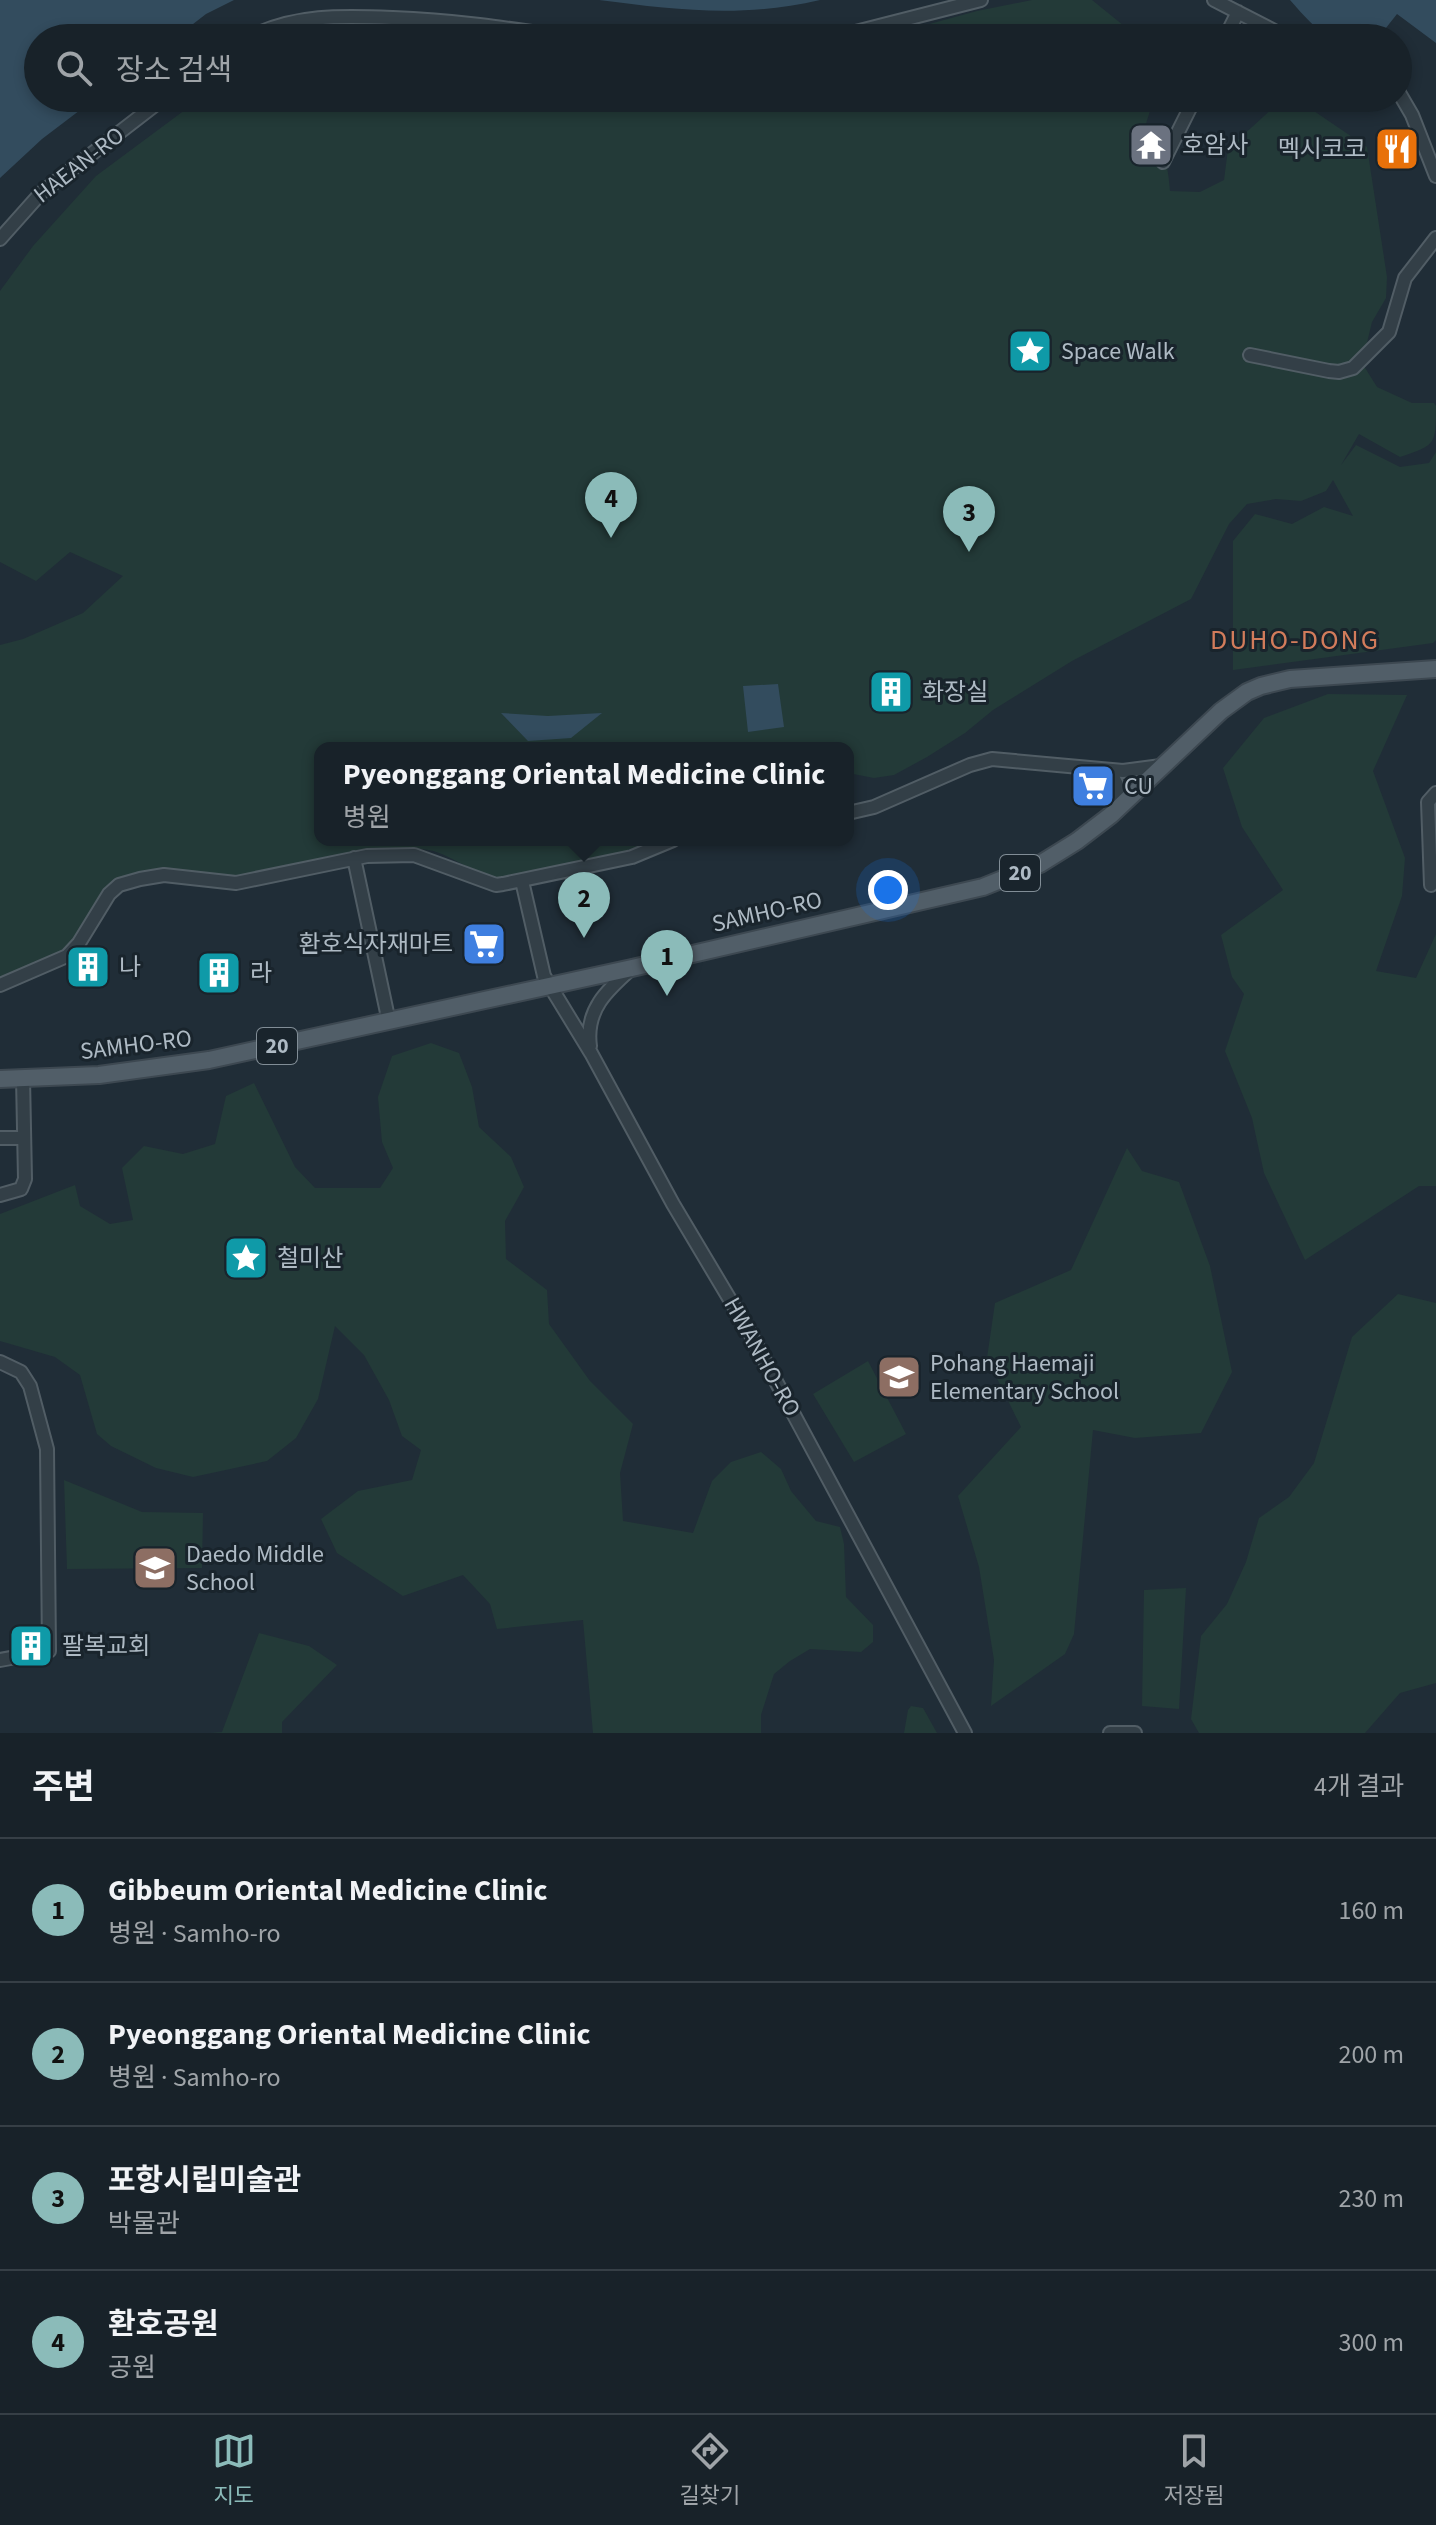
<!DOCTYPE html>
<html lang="ko">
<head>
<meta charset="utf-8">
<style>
	:root { --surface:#182229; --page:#252f35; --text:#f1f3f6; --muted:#9fa4a8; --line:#363f46; --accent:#8bbbb9 }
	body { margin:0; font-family:"Source Sans 3","Noto Sans KR",sans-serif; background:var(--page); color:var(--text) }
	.you { position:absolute; left:888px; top:890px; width:28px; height:28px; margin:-20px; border:6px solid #fff; border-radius:50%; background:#1a73e8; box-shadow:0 0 0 12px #1a73e833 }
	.badge { display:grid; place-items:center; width:52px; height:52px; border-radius:50%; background:var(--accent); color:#111; font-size:26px; font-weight:700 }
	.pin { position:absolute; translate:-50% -66px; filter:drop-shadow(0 2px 4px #0008) }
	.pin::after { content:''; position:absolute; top:42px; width:28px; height:24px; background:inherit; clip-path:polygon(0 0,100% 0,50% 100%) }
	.popup { position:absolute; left:314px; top:742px; width:540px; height:104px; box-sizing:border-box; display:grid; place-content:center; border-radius:16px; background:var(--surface); filter:drop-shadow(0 2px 6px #0005); font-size:26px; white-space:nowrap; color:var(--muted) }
	.popup b { font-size:30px; color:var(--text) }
	.popup::after { content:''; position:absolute; left:50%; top:100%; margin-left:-16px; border:16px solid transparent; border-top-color:var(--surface) }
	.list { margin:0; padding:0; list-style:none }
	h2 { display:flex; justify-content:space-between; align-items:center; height:104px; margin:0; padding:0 32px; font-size:34px }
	h2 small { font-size:26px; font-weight:400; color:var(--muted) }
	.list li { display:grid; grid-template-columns:52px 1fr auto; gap:24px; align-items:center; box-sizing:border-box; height:144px; padding:0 32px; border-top:2px solid var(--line) }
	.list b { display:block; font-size:30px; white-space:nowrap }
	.list p { margin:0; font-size:26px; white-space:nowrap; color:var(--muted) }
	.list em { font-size:26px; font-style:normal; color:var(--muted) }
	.icon { flex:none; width:44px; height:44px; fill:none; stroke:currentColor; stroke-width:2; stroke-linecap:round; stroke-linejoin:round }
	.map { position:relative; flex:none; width:1436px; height:1733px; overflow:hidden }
	.search { position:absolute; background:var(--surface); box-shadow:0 4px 12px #0003; left:24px; right:24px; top:24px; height:88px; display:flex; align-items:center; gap:20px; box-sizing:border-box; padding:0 28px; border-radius:44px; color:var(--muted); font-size:30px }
	.sheet { height:680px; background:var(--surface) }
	nav { display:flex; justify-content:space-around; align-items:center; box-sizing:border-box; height:112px; border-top:2px solid var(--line); background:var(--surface); font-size:22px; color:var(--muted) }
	nav a { display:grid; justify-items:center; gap:4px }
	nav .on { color:var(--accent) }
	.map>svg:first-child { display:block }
</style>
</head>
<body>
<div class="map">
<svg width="1436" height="1733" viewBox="0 0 1436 1733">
	<rect width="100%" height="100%" fill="#202d37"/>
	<path fill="#233a38" d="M1032 0H1092L1139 38H878L977 11Z
		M406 34 412 38H299Z
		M201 98H1154L1144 130C1164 151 1168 162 1170 191L1200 192 1224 180 1228 149 1274 107 1305 105 1367 147 1387 277 1386 298 1372 322 1362 363 1377 387 1412 403H1434L1436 406C1436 445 1436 445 1400 457L1359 434 1341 465 1356 445 1400 467 1429 463 1436 452V640L1433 643 1233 670V541L1255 514 1292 524 1324 507 1353 516 1333 480 1326 491 1301 501 1276 499 1247 504 1229 524 1191 599 1072 661 993 710 965 733 927 757 894 775 874 778 848 773V748H320V840H655C624 854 521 884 489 876 467 870 445 850 421 849 358 846 298 868 235 877 217 880 199 872 181 870 165 868 148 870 133 874 103 880 86 934 62 954 48 965 17 973 0 980V645L23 639 83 613 123 576 70 552 36 581 0 562V291L33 246 96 176Z
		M1328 694 1407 695 1373 771 1405 858 1402 896 1376 971 1416 978 1436 934V1186H1419L1305 1260 1264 1173 1252 1118 1225 1051 1244 994 1232 977 1221 935 1283 890 1242 827 1223 768 1264 718Z
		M431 1043 459 1053 472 1087 479 1127 511 1157 524 1187 505 1221 506 1259 547 1290 549 1324 590 1381 633 1424 620 1473 623 1521 693 1533 712 1481 731 1462 761 1452 781 1469 791 1491 816 1521 840 1527 844 1544 846 1597 873 1625V1642L861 1652 810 1649 790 1661 774 1674 761 1715V1733H593L583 1620 497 1629 490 1604 463 1575 403 1596 337 1553 321 1519 358 1491 412 1480 421 1450 402 1436 389 1400 364 1355 335 1326 318 1399 296 1438 267 1461 193 1477 156 1468 111 1446 97 1434 80 1375 55 1357 0 1341V1214L75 1185 80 1206 110 1224 133 1220 122 1168 144 1146 183 1154 215 1144 226 1096 254 1083 295 1167 315 1188H380L393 1168 382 1142 378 1097 392 1056Z
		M1127 1148 1142 1171 1179 1182 1210 1266 1232 1372 1201 1433 1135 1438 1093 1430 1074 1634 1065 1654 991 1706 994 1660 979 1567 958 1496 1021 1427 987 1358 995 1303 1071 1270Z
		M1398 1294 1436 1303V1683L1400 1693 1365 1733H1199L1191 1719 1201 1636 1227 1604 1246 1562 1259 1518 1289 1497 1314 1463 1352 1337Z
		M868 1361 906 1434 854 1462 813 1394Z
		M64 1480 142 1512 203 1513 202 1568 67 1569Z
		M1186 1588 1179 1709 1142 1706 1144 1590Z
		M259 1633 309 1646 337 1665 282 1722V1733H210L222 1732Z
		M911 1706 923 1708 937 1733H904L908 1710Z"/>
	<path fill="#334c5e" d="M0 0H234L206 14 175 38H38V98H96L42 139 0 178Z
		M599 0H820C742 18 677 10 599 0Z
		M1290 0H1436V43L1397 14 1378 38C1325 38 1326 41 1290 0Z
		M778 684 784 727 748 732 743 686Z
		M501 713 548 716 602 713 571 738 528 741Z"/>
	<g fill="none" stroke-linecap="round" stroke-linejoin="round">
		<g stroke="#515d65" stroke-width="16">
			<path id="minor" d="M1214 0 1288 38
				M248 38C295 14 342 16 393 18 454 20 512 29 572 38
				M832 38 981 0
				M1225 38 1238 12
				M1398 91 1412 115 1436 176
				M1163 162 1195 98
				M0 239 41 193 164 98
				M1250 355 1329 371 1339 372 1353 368 1389 332 1405 278 1436 238
				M1103 771C1122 779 1120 796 1112 812
				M848 813 874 807 970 765 992 759 1123 771 1161 766
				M354 858 389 1022
				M522 881 544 976 591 1053 673 1204 751 1335 965 1733
				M1431 885 1428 802 1436 793
				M0 985 67 956 79 943 109 894 119 885 140 879 164 875 236 883 367 856 414 855 496 885 503 884 632 857 673 840
				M590 1046C585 1010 607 990 632 968
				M0 1138H24
				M0 1195 21 1189 25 1179 23 1078
				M0 1362 21 1372 30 1386 47 1449 49 1651 0 1660
				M1110 1733H1135"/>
		</g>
		<g stroke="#3d4851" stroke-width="20">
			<path id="major" d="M0 1079 99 1075 209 1060 632 968 983 887 1040 864 1077 841 1111 815 1221 711 1247 692 1261 686 1290 679 1436 669"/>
		</g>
		<use href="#minor" stroke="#333f47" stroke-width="12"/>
		<use href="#major" stroke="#515e68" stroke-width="16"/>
	</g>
	<defs>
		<g id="temple-square" transform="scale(2.3)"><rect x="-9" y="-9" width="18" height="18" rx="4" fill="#6b7280" stroke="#19242c"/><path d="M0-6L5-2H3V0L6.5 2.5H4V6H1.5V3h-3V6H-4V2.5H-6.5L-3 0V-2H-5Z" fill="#fff"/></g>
		<g id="restaurant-square" transform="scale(2.3)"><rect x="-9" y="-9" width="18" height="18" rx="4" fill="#e8710a" stroke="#19242c"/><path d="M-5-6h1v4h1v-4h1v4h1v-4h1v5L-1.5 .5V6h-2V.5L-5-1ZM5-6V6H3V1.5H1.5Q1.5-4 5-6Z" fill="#fff"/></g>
		<g id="sight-square" transform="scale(2.3)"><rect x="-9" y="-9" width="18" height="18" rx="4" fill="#0f9aa8" stroke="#19242c"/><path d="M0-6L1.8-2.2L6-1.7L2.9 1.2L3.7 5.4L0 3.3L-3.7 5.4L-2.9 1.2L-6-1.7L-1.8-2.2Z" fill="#fff"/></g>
		<g id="building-square" transform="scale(2.3)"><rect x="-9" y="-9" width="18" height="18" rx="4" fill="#0f9aa8" stroke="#19242c"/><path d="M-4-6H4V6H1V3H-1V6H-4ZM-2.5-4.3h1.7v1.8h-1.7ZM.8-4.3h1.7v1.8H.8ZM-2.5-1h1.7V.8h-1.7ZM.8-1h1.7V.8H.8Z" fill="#fff"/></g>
		<g id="supermarket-square" transform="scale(2.3)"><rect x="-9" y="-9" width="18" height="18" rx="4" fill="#3f7fe0" stroke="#19242c"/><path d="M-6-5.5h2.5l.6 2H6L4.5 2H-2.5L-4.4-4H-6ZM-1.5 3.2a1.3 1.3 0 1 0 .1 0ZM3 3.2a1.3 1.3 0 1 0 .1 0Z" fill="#fff"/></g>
		<g id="school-square" transform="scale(2.3)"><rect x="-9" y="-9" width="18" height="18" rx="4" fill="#8d6e63" stroke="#19242c"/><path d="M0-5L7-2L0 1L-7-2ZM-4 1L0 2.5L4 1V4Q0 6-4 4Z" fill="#fff"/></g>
	</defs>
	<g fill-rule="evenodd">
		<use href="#temple-square" x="1151" y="145"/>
		<use href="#restaurant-square" x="1397" y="149"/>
		<use href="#sight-square" x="1030" y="351"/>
		<use href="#building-square" x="891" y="692"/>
		<use href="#supermarket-square" x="1093" y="786"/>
		<use href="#supermarket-square" x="484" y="944"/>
		<use href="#building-square" x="88" y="967"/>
		<use href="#building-square" x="219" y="973"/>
		<use href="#sight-square" x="246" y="1258"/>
		<use href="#school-square" x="899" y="1377"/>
		<use href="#school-square" x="155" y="1568"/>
		<use href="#building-square" x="31" y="1646"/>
	</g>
	<g text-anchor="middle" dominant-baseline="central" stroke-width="6" stroke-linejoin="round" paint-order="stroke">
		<g fill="#19242c" stroke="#818d96" stroke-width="2">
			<rect x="1000" y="855" width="40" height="36" rx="6"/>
			<rect x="257" y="1028" width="40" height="36" rx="6"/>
		</g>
		<g font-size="22" font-weight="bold" fill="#aebac4">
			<text x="1020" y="873">20</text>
			<text x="277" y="1046">20</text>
		</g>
		<g font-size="24" fill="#aebac4" stroke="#19242c" text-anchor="start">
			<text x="1182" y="145">호암사</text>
			<text x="1366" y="149" text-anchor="end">멕시코코</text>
			<text x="1061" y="351">Space Walk</text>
			<text x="922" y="692">화장실</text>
			<text x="1124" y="786">CU</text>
			<text x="453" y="944" text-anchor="end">환호식자재마트</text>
			<text x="119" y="967">나</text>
			<text x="250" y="973">라</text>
			<text x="277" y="1258">철미산</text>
			<text x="930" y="1363">Pohang Haemaji<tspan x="930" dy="28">Elementary School</tspan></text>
			<text x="186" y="1554">Daedo Middle<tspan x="186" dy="28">School</tspan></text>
			<text x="62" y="1646">팔복교회</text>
		</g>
		<g font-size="24" fill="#aebac4" stroke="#19242c">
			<text transform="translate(79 165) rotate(-38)">HAEAN-RO</text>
			<text transform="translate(767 912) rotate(-13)">SAMHO-RO</text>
			<text transform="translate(136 1045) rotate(-7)">SAMHO-RO</text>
			<text transform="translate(762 1357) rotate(61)">HWANHO-RO</text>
		</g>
		<g font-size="28" letter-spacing="2" fill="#d27c5b" stroke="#19242c">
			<text x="1295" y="640">DUHO-DONG</text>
		</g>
	</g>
</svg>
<div class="you"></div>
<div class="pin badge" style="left:667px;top:996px">1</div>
<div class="pin badge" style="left:584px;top:938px">2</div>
<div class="popup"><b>Pyeonggang Oriental Medicine Clinic</b>병원</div>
<div class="pin badge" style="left:969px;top:552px">3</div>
<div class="pin badge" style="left:611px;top:538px">4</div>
<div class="search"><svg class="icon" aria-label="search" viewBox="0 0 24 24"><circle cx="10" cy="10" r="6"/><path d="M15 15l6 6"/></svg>장소 검색</div>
</div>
<section class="sheet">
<h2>주변<small>4개 결과</small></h2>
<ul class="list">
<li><span class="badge">1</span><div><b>Gibbeum Oriental Medicine Clinic</b><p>병원 · Samho-ro</p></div><em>160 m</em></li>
<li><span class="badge">2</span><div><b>Pyeonggang Oriental Medicine Clinic</b><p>병원 · Samho-ro</p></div><em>200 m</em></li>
<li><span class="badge">3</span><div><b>포항시립미술관</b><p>박물관</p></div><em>230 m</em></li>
<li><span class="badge">4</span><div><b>환호공원</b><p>공원</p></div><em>300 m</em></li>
</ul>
</section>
<nav>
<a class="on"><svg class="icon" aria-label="map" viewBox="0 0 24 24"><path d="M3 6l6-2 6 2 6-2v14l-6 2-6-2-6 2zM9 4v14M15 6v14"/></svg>지도</a>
<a><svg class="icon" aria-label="directions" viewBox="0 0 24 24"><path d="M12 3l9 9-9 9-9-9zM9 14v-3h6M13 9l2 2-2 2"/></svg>길찾기</a>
<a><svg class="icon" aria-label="saved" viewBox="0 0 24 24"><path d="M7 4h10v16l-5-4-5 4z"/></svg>저장됨</a>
</nav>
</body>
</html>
